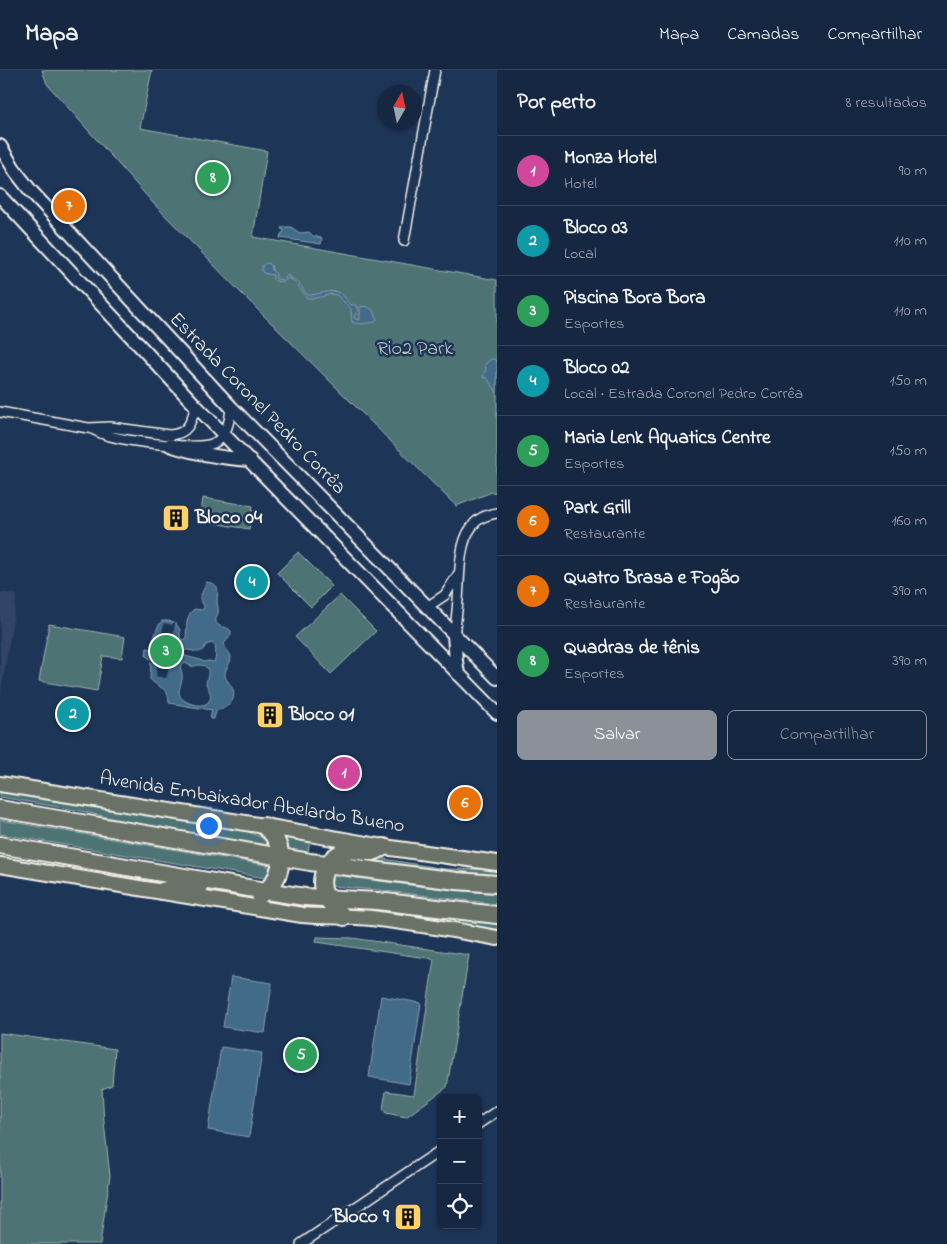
<!DOCTYPE html>
<html lang="pt">
<head>
<meta charset="utf-8">
<style>
	:root { --surface:#162841; --page:#1f3048; --text:#f1f3f6; --muted:#9ea6b1; --line:#35445a; --accent:#8c9099 }
	body { margin:0; font-family:"Indie Flower",sans-serif; background:var(--page); color:var(--text) }
	.controls { position:absolute; right:15px; bottom:15px; display:grid; overflow:hidden; border-radius:8px; box-shadow:0 1px 4px #0004 }
	.controls button { width:45px; height:45px; display:grid; place-items:center; padding:0; border:0; border-bottom:1px solid var(--line); background:var(--surface); color:var(--text); font:25px sans-serif }
	.compass { position:absolute; left:377px; top:15px; width:45px; height:45px; border-radius:50%; background:var(--surface); box-shadow:0 1px 4px #0004; rotate:9deg }
	.you { position:absolute; left:208px; top:755px; width:18px; height:18px; margin:-12px; border:4px solid #fff; border-radius:50%; background:#1a73e8; box-shadow:0 0 0 8px #1a73e833 }
	.badge { display:grid; place-items:center; width:32px; height:32px; border-radius:50%; background:var(--accent); color:#fff; font-size:16px; font-weight:700 }
	.pin { position:absolute; translate:-50% -50%; border:2px solid #fff; box-shadow:0 1px 5px #0006 }
	.list { margin:0; padding:0; list-style:none }
	h2 { display:flex; justify-content:space-between; align-items:center; height:65px; margin:0; padding:0 20px; font-size:21px }
	h2 small { font-size:16px; font-weight:400; color:var(--muted) }
	.list li { display:grid; grid-template-columns:32px 1fr auto; gap:15px; align-items:center; box-sizing:border-box; height:70px; padding:0 20px; border-top:1px solid var(--line) }
	.list b { display:block; font-size:19px; white-space:nowrap }
	.list p { margin:0; font-size:16px; white-space:nowrap; color:var(--muted) }
	.list em { font-size:16px; font-style:normal; color:var(--muted) }
	.actions { display:flex; gap:10px; padding:15px 20px }
	.actions a { flex:1; padding:11px 0; border:1px solid var(--accent); border-radius:8px; text-align:center; font-size:18px; color:var(--accent) }
	.actions .main { background:var(--accent); color:#fff }
	.icon { flex:none; width:28px; height:28px; fill:none; stroke:currentColor; stroke-width:2; stroke-linecap:round; stroke-linejoin:round }
	.map { position:relative; flex:none; width:497px; height:1174px; overflow:hidden }
	header { display:flex; align-items:center; gap:30px; box-sizing:border-box; height:70px; padding:0 25px; background:var(--surface); border-bottom:1px solid var(--line) }
	header strong { font-size:24px }
	nav { display:flex; gap:28px; margin-inline-start:auto; font-size:18px }
	main { display:flex }
	aside { flex:1; background:var(--surface) }
	.map>svg:first-child { display:block }
</style>
</head>
<body>
<header>
<strong>Mapa</strong>
<nav><a>Mapa</a><a>Camadas</a><a>Compartilhar</a></nav>
</header>
<main>
<div class="map">
<svg width="497" height="1174" viewBox="0 0 497 1174">
	<rect width="100%" height="100%" fill="#1d3557"/>
	<filter id="ink" filterUnits="userSpaceOnUse"><feTurbulence type="fractalNoise" baseFrequency=".02" numOctaves="2"/><feDisplacementMap in="SourceGraphic" scale="10" xChannelSelector="R" yChannelSelector="G"/><feConvolveMatrix kernelMatrix="1 2 1 2 8 2 1 2 1" color-interpolation-filters="sRGB"/></filter>
	<g filter="url(#ink)">
		<path fill="#346" d="M0 522 17 525 0 627Z"/>
		<path fill="#4d7375" stroke="#a0b2ae" d="M42 0H152L140 58 267 81 253 167 497 210V423L492 422 456 436 247 229 153 133 47 14Z
			M203 428 253 436 249 459 200 451Z
			M298 482 332 516 311 537 277 503Z
			M340 525 376 561 331 604 295 567Z
			M49 554 125 567 122 588 103 586 97 621 39 611Z
			M0 719 248 762 261 767 268 775 265 776 183 765 81 741 0 727Z
			M0 750 266 795 270 797 271 801 267 808H265L0 764Z
			M282 767 310 770 308 782 287 779Z
			M360 785 445 799 497 800V807L441 802 351 788Z
			M333 805 425 817 497 824V834L377 820 330 816 331 806Z
			M348 835 497 852V862L349 838 347 837Z
			M317 867 352 868 469 885 447 1017 406 1047 386 1043 383 1039 386 1021 414 1025 434 889 316 872Z
			M0 963 115 979 112 1015 102 1019 104 1052 110 1106 100 1174H0Z"/>
		<path fill="#426a89" stroke="#89a0af" fill-rule="evenodd" d="M282 157H291L300 163 309 162 313 166 322 168 321 174 280 168 281 164 283 163 284 160 281 159Z
			M268 193 271 195 272 200 276 204V209L283 210 288 205 290 208C299 210 302 218 307 225 317 226 330 218 340 223 344 225 347 232 351 235H356L357 241 354 246 355 249 360 250V237C370 234 375 241 377 250L375 252C369 253 359 255 352 252L351 239 337 225 331 224 316 228H307L296 213 288 208 283 212 275 211 273 209V205L263 203C260 198 263 193 268 193Z
			M491 289H494L497 292V322L487 308 483 307 486 299 485 296 486 293Z
			M206 512C220 514 218 519 217 531 217 535 219 539 218 543 217 547 214 550 217 554 221 558 227 556 231 561V565L224 574C225 579 230 582 231 587 231 594 224 599 225 606 226 610 229 612 231 616 236 622 234 633 227 636 224 638 220 639 216 641L214 649H210L212 640 169 633C169 616 158 619 150 609L151 593 150 589 146 585 147 578 152 579C153 571 156 557 162 551H169L176 554 180 560V568L183 570 186 568C187 558 185 546 194 539L202 540 204 538V536L200 529C201 523 205 518 206 512ZM211 573 215 575C216 578 216 587 215 590L214 592 208 591 204 592 200 590 185 586 184 582 186 580C196 580 200 587 206 575ZM184 593C186 593 188 595 191 596 195 597 195 595 199 595 213 595 207 607 206 614 210 622 214 628 206 634 200 636 195 635 189 633 174 626 180 620 182 609 183 605 181 600 180 596Z
			M231 907 272 913 265 963 223 957Z
			M381 926 421 933 409 1014 369 1007Z
			M221 977 262 983 249 1067 208 1060Z"/>
		<path fill="#1d3557" d="M173 552 175 553 173 566 163 573 160 591 173 593 174 590 165 588 168 572 177 574 178 575 175 595H169L167 607 165 608 156 606 157 596 166 598 167 594 149 591 150 589 158 591 161 572 171 565 162 563 164 553 172 555Z"/>
		<g fill="none" stroke-linecap="round" stroke-linejoin="round">
			<g stroke="#f4f1e8" stroke-width="12">
				<path id="street" d="M404 171 435 0
					M0 342 88 358 110 357 169 365C188 364 191 353 196 336
					M92 359C98 362 104 365 110 366 128 371 198 381 214 373 227 367 230 350 231 337
					M427 537 445 525 459 503
					M454 565C456 553 457 542 458 530 460 509 458 475 471 458 477 448 486 445 497 443
					M478 1054 497 1041
					M301 1174 441 1080"/>
			</g>
			<g stroke="#f4f1e8" stroke-width="16">
				<path id="secondary" d="M0 76 16 102 30 120 231 337 497 608
					M0 126 196 336 497 643
					M170 375C196 384 223 388 250 390
					M454 565 456 591 458 604"/>
			</g>
			<g stroke="#f4f1e8" stroke-width="18">
				<path id="primary" d="M0 714 264 756 384 777 497 793
					M0 795 302 845C325 847 348 846 371 848 413 853 456 860 497 868"/>
			</g>
			<g stroke="#f4f1e8" stroke-width="20">
				<path id="highway" d="M0 739 310 792 457 811 497 814
					M0 775 266 821 305 827 377 831 497 845
					M162 821 178 817 199 820
					M260 825C281 812 287 786 273 765 271 762 267 759 264 756
					M344 847C337 841 330 835 326 827 316 809 327 787 346 781 356 779 364 783 373 782 377 781 380 779 384 777"/>
			</g>
			<use href="#street" stroke="#1d3557" stroke-width="9"/>
			<use href="#secondary" stroke="#1d3557" stroke-width="12"/>
			<use href="#primary" stroke="#6a7166" stroke-width="14"/>
			<use href="#highway" stroke="#6a7166" stroke-width="16"/>
		</g>
	</g>
	<defs>
		<g id="building-square" transform="scale(1.4375)"><rect x="-9" y="-9" width="18" height="18" rx="4" fill="#ffd166" stroke="#1d3557"/><path d="M-4-6H4V6H1V3H-1V6H-4ZM-2.5-4.3h1.7v1.8h-1.7ZM.8-4.3h1.7v1.8H.8ZM-2.5-1h1.7V.8h-1.7ZM.8-1h1.7V.8H.8Z" fill="#111"/></g>
	</defs>
	<g fill-rule="evenodd">
		<use href="#building-square" x="176" y="448"/>
		<use href="#building-square" x="270" y="645"/>
		<use href="#building-square" x="408" y="1147"/>
	</g>
	<g text-anchor="middle" dominant-baseline="central" stroke-width="5" stroke-linejoin="round" paint-order="stroke">
		<g font-size="20" fill="#bac5c0" stroke="#1d3557">
			<text x="415" y="279">Rio2 Park</text>
		</g>
		<g font-size="20" fill="#f4f1e8" stroke="#1d3557">
			<text transform="translate(257 334) rotate(46)">Estrada Coronel Pedro Corrêa</text>
			<text transform="translate(252 733) rotate(9)">Avenida Embaixador Abelardo Bueno</text>
		</g>
		<g font-size="20" font-weight="bold" fill="#f4f1e8" stroke="#1d3557" text-anchor="start">
			<text x="195" y="448">Bloco 04</text>
			<text x="289" y="645">Bloco 01</text>
			<text x="389" y="1147" text-anchor="end">Bloco 9</text>
		</g>
	</g>
</svg>
<div class="controls">
<button>+</button>
<button>−</button>
<button><svg class="icon" aria-label="locate" viewBox="0 0 24 24"><circle cx="12" cy="12" r="6"/><path d="M12 2v4M12 18v4M2 12h4M18 12h4"/></svg></button>
</div>
<svg class="compass" viewBox="-18 -18 36 36"><path d="M0-13l5 13h-10z" fill="#e53935"/><path d="M0 13l5-13h-10z" fill="#9ea6b1"/></svg>
<div class="you"></div>
<div class="pin badge" style="left:344px;top:703px;background:#d1479c">1</div>
<div class="pin badge" style="left:73px;top:644px;background:#0f9aa8">2</div>
<div class="pin badge" style="left:166px;top:581px;background:#2e9e5b">3</div>
<div class="pin badge" style="left:252px;top:512px;background:#0f9aa8">4</div>
<div class="pin badge" style="left:301px;top:985px;background:#2e9e5b">5</div>
<div class="pin badge" style="left:465px;top:733px;background:#e8710a">6</div>
<div class="pin badge" style="left:69px;top:136px;background:#e8710a">7</div>
<div class="pin badge" style="left:213px;top:108px;background:#2e9e5b">8</div>
</div>
<aside>
<h2>Por perto<small>8 resultados</small></h2>
<ul class="list">
<li><span class="badge" style="background:#d1479c">1</span><div><b>Monza Hotel</b><p>Hotel</p></div><em>90 m</em></li>
<li><span class="badge" style="background:#0f9aa8">2</span><div><b>Bloco 03</b><p>Local</p></div><em>110 m</em></li>
<li><span class="badge" style="background:#2e9e5b">3</span><div><b>Piscina Bora Bora</b><p>Esportes</p></div><em>110 m</em></li>
<li><span class="badge" style="background:#0f9aa8">4</span><div><b>Bloco 02</b><p>Local · Estrada Coronel Pedro Corrêa</p></div><em>150 m</em></li>
<li><span class="badge" style="background:#2e9e5b">5</span><div><b>Maria Lenk Aquatics Centre</b><p>Esportes</p></div><em>150 m</em></li>
<li><span class="badge" style="background:#e8710a">6</span><div><b>Park Grill</b><p>Restaurante</p></div><em>160 m</em></li>
<li><span class="badge" style="background:#e8710a">7</span><div><b>Quatro Brasa e Fogão</b><p>Restaurante</p></div><em>390 m</em></li>
<li><span class="badge" style="background:#2e9e5b">8</span><div><b>Quadras de tênis</b><p>Esportes</p></div><em>390 m</em></li>
</ul>
<div class="actions"><a class="main">Salvar</a><a>Compartilhar</a></div>
</aside>
</main>
</body>
</html>
